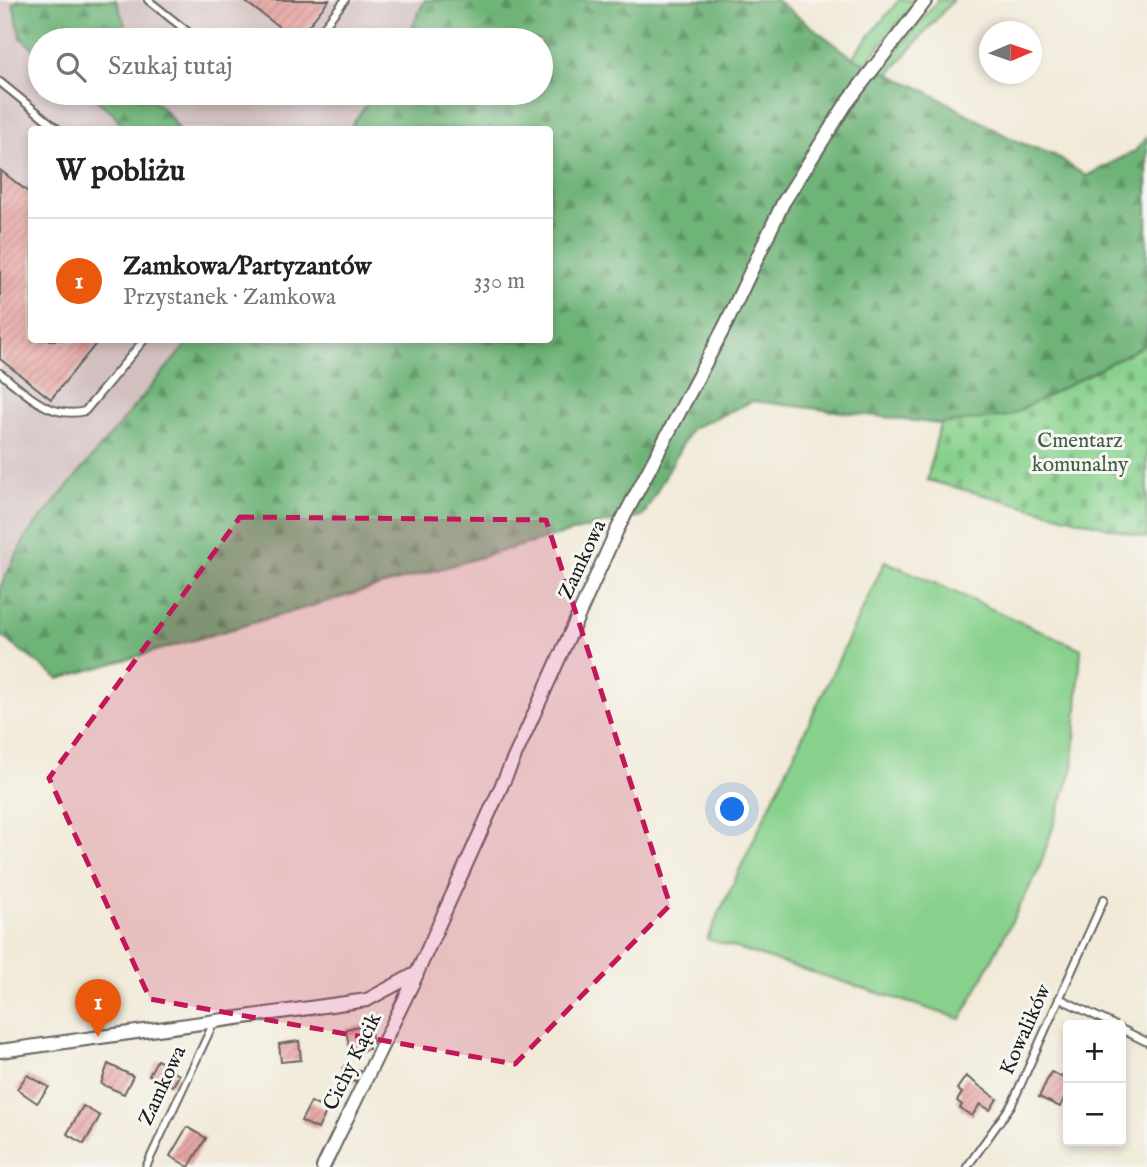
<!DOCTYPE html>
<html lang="pl">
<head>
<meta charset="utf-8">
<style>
	:root { --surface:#fff; --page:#f6f6f6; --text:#222; --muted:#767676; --line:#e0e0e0; --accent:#ea580c }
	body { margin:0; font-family:"IM FELL English",serif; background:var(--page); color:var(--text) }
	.controls { position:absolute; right:21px; bottom:21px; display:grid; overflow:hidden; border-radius:7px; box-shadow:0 4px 10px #0003 }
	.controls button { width:63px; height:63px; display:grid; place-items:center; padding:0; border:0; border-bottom:2px solid var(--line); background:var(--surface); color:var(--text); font:35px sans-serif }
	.compass { position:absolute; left:979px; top:21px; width:63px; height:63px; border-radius:50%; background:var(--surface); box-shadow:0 4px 10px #0003; rotate:88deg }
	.you { position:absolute; left:733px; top:810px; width:24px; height:24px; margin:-18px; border:5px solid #fff; border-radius:50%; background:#1a73e8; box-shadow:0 0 0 10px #1a73e833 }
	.badge { display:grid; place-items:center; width:46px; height:46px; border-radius:50%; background:var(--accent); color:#fff; font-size:23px; font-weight:700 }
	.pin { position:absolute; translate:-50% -58px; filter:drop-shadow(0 2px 4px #0008) }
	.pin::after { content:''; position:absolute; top:37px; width:24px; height:21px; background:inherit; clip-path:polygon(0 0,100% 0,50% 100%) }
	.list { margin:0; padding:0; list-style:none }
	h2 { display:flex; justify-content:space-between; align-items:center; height:91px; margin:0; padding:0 28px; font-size:30px }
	h2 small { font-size:23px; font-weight:400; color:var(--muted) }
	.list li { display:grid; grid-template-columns:46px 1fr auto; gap:21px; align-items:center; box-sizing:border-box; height:126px; padding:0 28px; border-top:2px solid var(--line) }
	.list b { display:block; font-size:26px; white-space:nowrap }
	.list p { margin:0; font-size:23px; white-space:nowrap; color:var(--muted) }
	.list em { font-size:23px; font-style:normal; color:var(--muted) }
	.icon { flex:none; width:38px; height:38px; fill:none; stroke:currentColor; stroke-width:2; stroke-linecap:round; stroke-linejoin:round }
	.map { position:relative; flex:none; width:1147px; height:1167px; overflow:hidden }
	.search { position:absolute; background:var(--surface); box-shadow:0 4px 10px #0003; left:28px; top:28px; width:525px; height:77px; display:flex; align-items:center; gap:18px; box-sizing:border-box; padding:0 24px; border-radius:38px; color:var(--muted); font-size:26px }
	.panel { position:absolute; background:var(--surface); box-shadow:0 4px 10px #0003; left:28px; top:126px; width:525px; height:217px; border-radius:7px }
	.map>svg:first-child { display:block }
</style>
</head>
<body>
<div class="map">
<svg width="1147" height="1167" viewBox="0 0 1147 1167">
	<defs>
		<pattern id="forest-firs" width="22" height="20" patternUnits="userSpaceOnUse" patternTransform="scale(1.75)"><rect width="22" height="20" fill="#6eb378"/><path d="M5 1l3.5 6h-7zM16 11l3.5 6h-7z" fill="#5a9162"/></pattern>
		<pattern id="cemetery-stones" width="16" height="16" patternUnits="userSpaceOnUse" patternTransform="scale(1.75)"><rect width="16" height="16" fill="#88d18d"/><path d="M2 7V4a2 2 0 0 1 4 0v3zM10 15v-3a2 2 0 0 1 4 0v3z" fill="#75b379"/></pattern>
		<pattern id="building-hatch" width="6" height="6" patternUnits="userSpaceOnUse" patternTransform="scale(1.75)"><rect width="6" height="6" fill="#e59b99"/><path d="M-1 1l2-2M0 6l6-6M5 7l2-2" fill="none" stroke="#b97e7c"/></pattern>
	</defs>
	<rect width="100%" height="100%" fill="#f6f6f2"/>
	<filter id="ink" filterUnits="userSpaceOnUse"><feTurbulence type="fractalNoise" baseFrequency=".0143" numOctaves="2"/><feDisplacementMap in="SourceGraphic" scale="14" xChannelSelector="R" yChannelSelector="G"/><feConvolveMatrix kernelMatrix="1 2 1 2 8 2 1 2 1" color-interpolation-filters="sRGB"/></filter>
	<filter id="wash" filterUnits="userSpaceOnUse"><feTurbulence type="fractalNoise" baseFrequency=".00686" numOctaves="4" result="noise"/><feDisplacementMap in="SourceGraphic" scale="28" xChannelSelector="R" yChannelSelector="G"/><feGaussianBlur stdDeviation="1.57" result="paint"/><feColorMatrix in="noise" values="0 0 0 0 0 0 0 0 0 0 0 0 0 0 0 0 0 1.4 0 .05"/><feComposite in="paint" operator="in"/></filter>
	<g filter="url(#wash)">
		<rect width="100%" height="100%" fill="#f1ead8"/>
		<path fill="#d2bfbf" d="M0 0H19L13 3 21 38 40 54V93H88L115 115 123 129 32 130V340H190L117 429 0 587Z
			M116 0H425L406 40H118L127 30Z
			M142 93H375L349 130 178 129 170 115Z"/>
		<path fill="#88d18d" stroke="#527654" stroke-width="2" d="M899 0H917L866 63 852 57Z
			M938 0H953L889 74 881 70Z
			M885 561 1081 649 1073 767 1039 869 961 1019 707 939Z"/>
		<path fill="url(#forest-firs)" stroke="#45684a" stroke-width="2" d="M19 0H116L127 30 118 40H40V54L21 38 13 3Z
			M425 0H776L852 57 926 91 1016 141 1054 155 1086 176 1135 151 1147 136V344L1009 416 940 424 753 401 691 429 643 516 605 523 509 549 59 679 0 635V587L27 535 190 340H550V130L349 129 375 93H541V40H406Z
			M88 93C130 93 154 87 178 129H123L115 115Z"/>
		<path fill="url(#cemetery-stones)" stroke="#527654" stroke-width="2" d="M1147 344V538L927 480 940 424 1009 416Z"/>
		<g id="blocks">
			<path fill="url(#building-hatch)" d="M243 0H329L297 40Z
				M0 170 32 195V340H99L51 399 0 359Z
				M364 1025 366 1034 371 1032 373 1043 368 1044 369 1049 350 1053 346 1029Z
				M299 1041 301 1060 281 1062 279 1044Z
				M157 1060 173 1068 172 1071 179 1075 173 1086 149 1075Z
				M108 1064 133 1076 124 1094 101 1084Z
				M344 1066 360 1071 355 1082 341 1078Z
				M1051 1072 1068 1080V1089L1060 1107 1039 1097Z
				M27 1075 49 1087 37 1103 17 1089Z
				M966 1076 997 1099 990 1110 980 1104 972 1116 960 1108 962 1105 957 1101 962 1093 957 1089Z
				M311 1102 327 1110 318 1129 301 1121Z
				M83 1106 100 1116 84 1144 67 1134Z
				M187 1127 206 1138 189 1167 170 1156Z"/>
		</g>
	</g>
	<g filter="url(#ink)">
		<use href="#blocks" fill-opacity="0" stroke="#67645e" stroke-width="2"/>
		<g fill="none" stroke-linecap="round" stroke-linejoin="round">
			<g stroke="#67645e" stroke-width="10">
				<path id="service" d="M148 0 198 40
					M313 40 345 0
					M0 82 59 130
					M0 373C26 393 50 420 85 411L144 340
					M1059 998 1114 1025
					M1121 1029 1147 1042
					M146 1167 214 1022
					M967 1167 1012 1104 1104 899"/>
			</g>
			<g stroke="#67645e" stroke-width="16">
				<path id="minor" d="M0 1051 367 1000 417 973 617 530 726 324 783 203 846 104 926 0
					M323 1167 417 974"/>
			</g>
			<use href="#service" stroke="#fff" stroke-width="6"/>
			<use href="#minor" stroke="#fff" stroke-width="12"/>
		</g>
	</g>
	<path fill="#c2185b" fill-opacity="0.2" stroke="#c2185b" stroke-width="5" stroke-dasharray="14 9" stroke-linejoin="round" d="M240 517 546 520 670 905 515 1064 150 999 49 778Z"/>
	<g text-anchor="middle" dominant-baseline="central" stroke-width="6" stroke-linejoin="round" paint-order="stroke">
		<g font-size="21" fill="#425b44" stroke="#f6f6f2">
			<text x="1080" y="441">Cmentarz<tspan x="1080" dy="24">komunalny</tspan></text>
		</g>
		<g font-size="21" fill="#1c1c1c" stroke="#f6f6f2">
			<text transform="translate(583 560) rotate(-65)">Zamkowa</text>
			<text transform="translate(1026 1030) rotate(-66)">Kowalików</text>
			<text transform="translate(353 1062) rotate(-64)">Cichy Kącik</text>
			<text transform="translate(163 1086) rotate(-65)">Zamkowa</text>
		</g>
	</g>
</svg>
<div class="controls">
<button>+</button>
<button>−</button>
</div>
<svg class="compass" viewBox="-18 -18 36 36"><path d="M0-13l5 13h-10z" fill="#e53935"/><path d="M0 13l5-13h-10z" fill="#767676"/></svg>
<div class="you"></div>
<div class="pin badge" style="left:98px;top:1037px">1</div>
<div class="search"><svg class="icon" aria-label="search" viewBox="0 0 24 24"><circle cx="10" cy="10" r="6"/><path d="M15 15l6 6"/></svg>Szukaj tutaj</div>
<section class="panel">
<h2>W pobliżu<small></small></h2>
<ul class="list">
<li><span class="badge">1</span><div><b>Zamkowa/Partyzantów</b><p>Przystanek · Zamkowa</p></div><em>330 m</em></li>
</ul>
</section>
</div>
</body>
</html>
